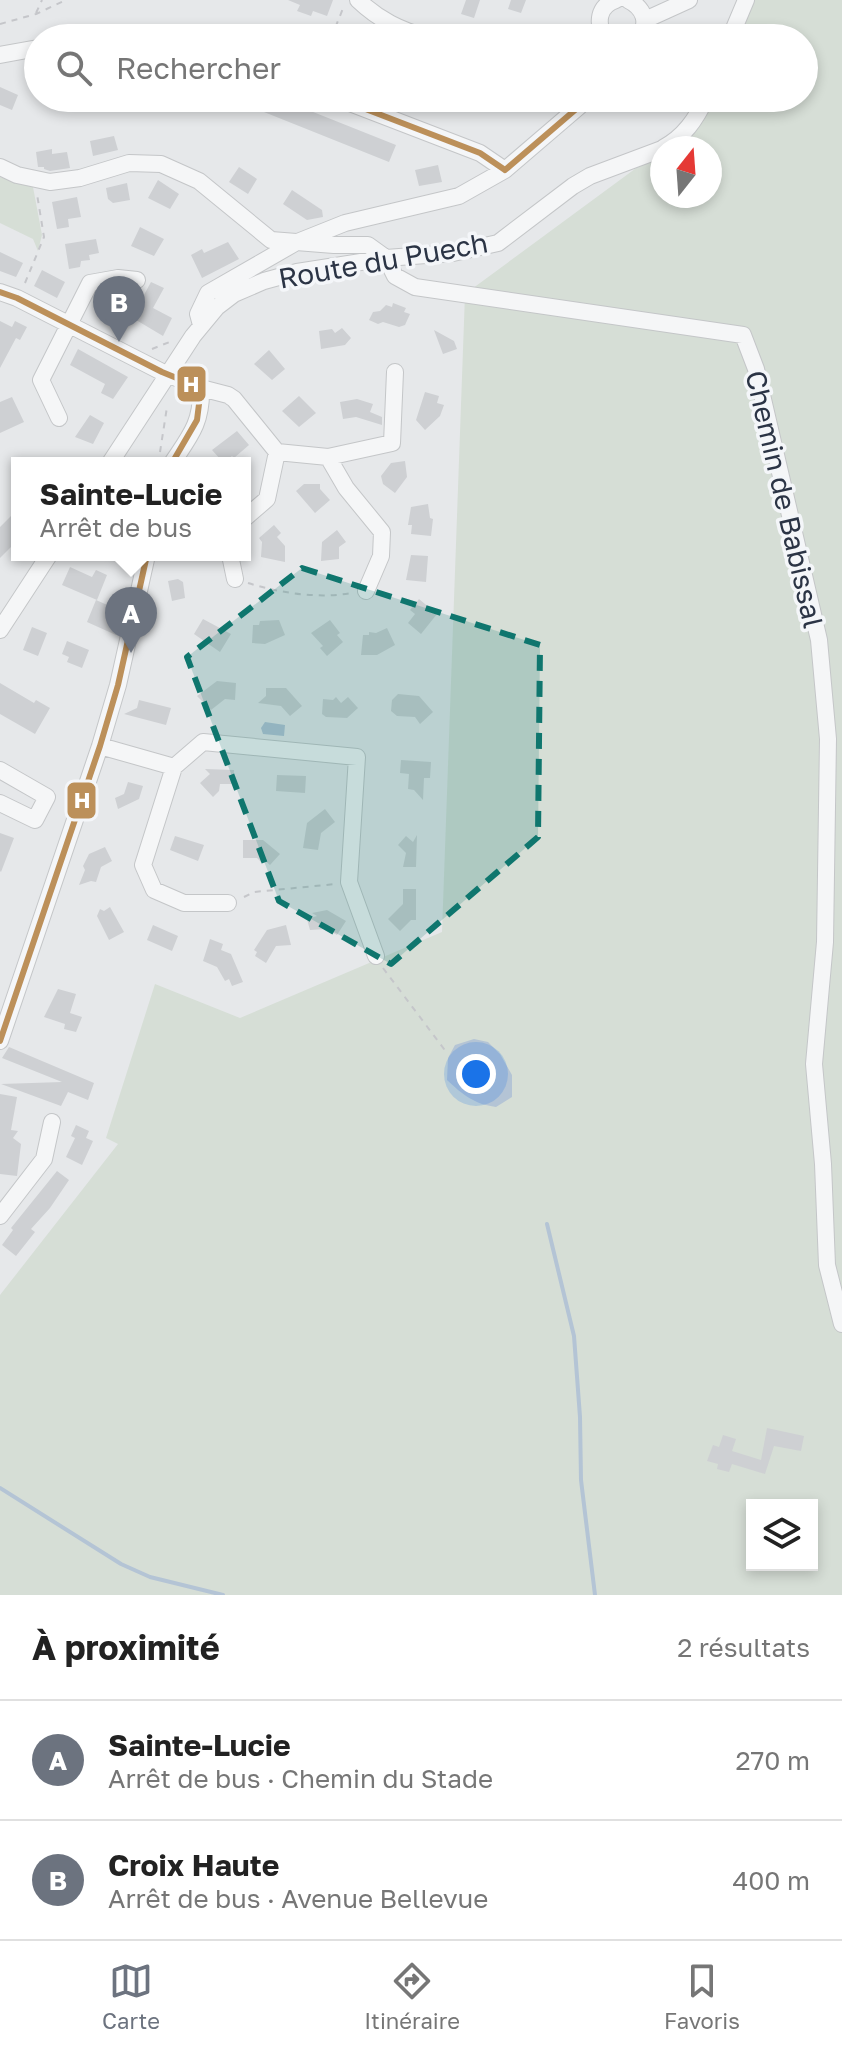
<!DOCTYPE html>
<html lang="fr">
<head>
<meta charset="utf-8">
<style>
	:root { --surface:#fff; --page:#f2f2f2; --text:#222; --muted:#767676; --line:#e0e0e0; --accent:#6c737f }
	body { margin:0; font-family:"Golos Text",sans-serif; background:var(--page); color:var(--text) }
	.controls { position:absolute; right:24px; bottom:24px; display:grid; overflow:hidden; border-radius:0px; box-shadow:0 4px 12px #0003 }
	.controls button { width:72px; height:72px; display:grid; place-items:center; padding:0; border:0; border-bottom:2px solid var(--line); background:var(--surface); color:var(--text); font:40px sans-serif }
	.compass { position:absolute; left:650px; top:136px; width:72px; height:72px; border-radius:50%; background:var(--surface); box-shadow:0 4px 12px #0003; rotate:17deg }
	.you { position:absolute; left:476px; top:1074px; width:28px; height:28px; margin:-20px; border:6px solid #fff; border-radius:50%; background:#1a73e8; box-shadow:0 0 0 12px #1a73e833 }
	.badge { display:grid; place-items:center; width:52px; height:52px; border-radius:50%; background:var(--accent); color:#fff; font-size:26px; font-weight:700 }
	.pin { position:absolute; translate:-50% -66px; filter:drop-shadow(0 2px 4px #0008) }
	.pin::after { content:''; position:absolute; top:42px; width:28px; height:24px; background:inherit; clip-path:polygon(0 0,100% 0,50% 100%) }
	.popup { position:absolute; left:11px; top:457px; width:240px; height:104px; box-sizing:border-box; display:grid; place-content:center; border-radius:0px; background:var(--surface); filter:drop-shadow(0 2px 6px #0005); font-size:26px; white-space:nowrap; color:var(--muted) }
	.popup b { font-size:30px; color:var(--text) }
	.popup::after { content:''; position:absolute; left:50%; top:100%; margin-left:-16px; border:16px solid transparent; border-top-color:var(--surface) }
	.list { margin:0; padding:0; list-style:none }
	h2 { display:flex; justify-content:space-between; align-items:center; height:104px; margin:0; padding:0 32px; font-size:34px }
	h2 small { font-size:26px; font-weight:400; color:var(--muted) }
	.list li { display:grid; grid-template-columns:52px 1fr auto; gap:24px; align-items:center; box-sizing:border-box; height:120px; padding:0 32px; border-top:2px solid var(--line) }
	.list b { display:block; font-size:30px; white-space:nowrap }
	.list p { margin:0; font-size:26px; white-space:nowrap; color:var(--muted) }
	.list em { font-size:26px; font-style:normal; color:var(--muted) }
	.icon { flex:none; width:44px; height:44px; fill:none; stroke:currentColor; stroke-width:2; stroke-linecap:round; stroke-linejoin:round }
	.map { position:relative; flex:none; width:842px; height:1595px; overflow:hidden }
	.search { position:absolute; background:var(--surface); box-shadow:0 4px 12px #0003; left:24px; right:24px; top:24px; height:88px; display:flex; align-items:center; gap:20px; box-sizing:border-box; padding:0 28px; border-radius:44px; color:var(--muted); font-size:30px }
	.sheet { height:344px; background:var(--surface) }
	nav { display:flex; justify-content:space-around; align-items:center; box-sizing:border-box; height:112px; border-top:2px solid var(--line); background:var(--surface); font-size:22px; color:var(--muted) }
	nav a { display:grid; justify-items:center; gap:4px }
	nav .on { color:var(--accent) }
	.map>svg:first-child { display:block }
</style>
</head>
<body>
<div class="map">
<svg width="842" height="1595" viewBox="0 0 842 1595">
	<rect width="100%" height="100%" fill="#e6e8ea"/>
	<path fill="#d6ded6" fill-rule="evenodd" d="M749 0H842V1595H0V1295L118 1144 106 1138 155 984 240 1018 442 932 465 294 662 149V196H710V148H663L703 98H804V38H731ZM752 1505H812V1565H752Z
		M0 177 33 187 42 235 38 251 33 239 0 223Z"/>
	<path fill="#b4c4d5" d="M265 722 285 725 284 736 263 734 261 728Z
		M474 1039 488 1042 500 1054 512 1075V1097L496 1107C474 1104 463 1095 447 1080L448 1058 455 1045Z"/>
	<g fill="none" stroke-linecap="round" stroke-linejoin="round">
		<path stroke="#b4c4d5" stroke-width="4" d="M547 1224 574 1336 580 1417 581 1480 595 1595
			M0 1488 121 1564 150 1577 223 1595"/>
	</g>
	<path fill="#ced0d3" d="M288 0H333L327 16 313 11 311 16 297 11 300 5Z
		M466 0H480L474 18 461 14Z
		M511 0H526L521 13 508 9Z
		M0 87 18 95 12 110 0 105Z
		M265 98H278L396 145 389 162 259 110Z
		M114 136 118 150 93 156 90 141Z
		M52 149V154L67 152 70 168 50 171 44 169V167H38L36 152Z
		M438 165 442 182 419 186 415 170Z
		M239 167 257 179 248 194 229 182Z
		M158 180 179 194 170 209 148 198Z
		M127 183 130 200 113 203 108 199 106 188Z
		M292 190 322 210 323 217 307 220 283 204Z
		M77 197 81 217 68 219 69 227 57 229 52 202Z
		M140 227 164 239 154 256 131 246Z
		M96 239 99 253 89 255 90 260 81 261 80 267 69 269 65 244Z
		M228 242 239 259 202 278 191 255 202 249 204 253Z
		M0 252 23 263 16 277 0 271Z
		M42 270 65 282 57 298 34 286Z
		M151 282 164 288 153 308 172 318 163 336 126 314 121 324 96 313 106 295 117 300 120 294 139 304Z
		M393 303 406 308 404 312 410 314 405 325 399 327 383 322 378 324 369 320 373 312 380 311 386 305 392 307Z
		M0 321 12 327 15 321 27 327 20 340 16 338 0 368Z
		M342 328 351 338 345 345 321 349 319 331 332 329 335 333Z
		M434 330 454 341 457 349 443 354Z
		M78 349 128 377 113 399 101 393 105 384 70 365Z
		M269 350 285 369 272 380 254 364Z
		M425 392 439 396 437 403 444 405 440 416 425 430 416 420Z
		M299 396 316 413 299 427 282 411Z
		M12 397 24 422 0 433V402Z
		M357 399 373 404 370 412 382 417V425L356 417 343 419 340 402Z
		M90 415 104 423 93 444 75 437Z
		M237 431 249 445 234 458 232 456 226 461 223 458 221 460 212 450Z
		M405 461 407 477 395 493 383 484 381 476 391 463Z
		M304 484H320V489L330 500 315 513 296 491Z
		M428 504 430 518 433 519 431 536 411 534 412 525H408L411 507Z
		M11 516 17 523V541L0 558V527Z
		M274 525 281 533 277 537 285 546V562L261 557 262 542 259 538Z
		M337 530 346 542 339 547V559L321 561 322 542Z
		M411 555 428 556 426 582 406 580Z
		M70 567 92 577 96 570 107 575 97 600 62 585Z
		M178 579 183 582 185 598 172 601 168 581Z
		M419 599 437 614 421 634 408 623 415 614 410 610Z
		M96 600 121 611 116 635 87 622Z
		M203 619 231 634 220 652 194 634Z
		M279 620 285 635 265 644 252 643 253 625H259L260 621Z
		M330 620 340 633 337 635 343 642 327 656 320 648 323 646 311 633Z
		M32 627 47 633 38 656 23 650Z
		M387 628 395 645 377 655H361L363 635H369V632L376 633Z
		M67 641 89 650 82 668 67 662 69 657 62 654Z
		M217 681 236 683 235 700 225 699 211 710 197 696Z
		M0 683 34 703 36 700 50 708 35 734 0 714Z
		M266 688H286L302 706 290 716 281 706 258 703 266 696Z
		M398 694 419 696 433 712 420 724 415 717 397 716 391 711 392 700Z
		M336 697 341 703 348 697 358 708 347 718 326 717 322 714 323 699 333 700Z
		M139 700 171 708 166 725 124 714 137 708Z
		M401 760 431 762 430 778H424L423 800 414 790 408 789 409 774 400 773Z
		M205 769 234 770 233 784H220L219 791 213 797 200 783 210 774Z
		M277 775 306 776 305 793 276 791Z
		M128 782 143 786 139 799 118 809 115 798 124 794Z
		M325 809 335 822 321 833 318 850 303 848 307 823Z
		M0 833 14 838 1 872 0 871Z
		M417 835 416 867H403L406 853 398 845 406 836 413 842Z
		M175 836 204 845 198 861 170 850Z
		M243 840H263L280 854 270 865 263 859 261 862 257 858H243Z
		M105 847 112 861 101 867 96 882 91 881 79 885 85 870 83 866 89 854Z
		M403 889H416V920H411L400 931 388 919 403 904Z
		M110 907 124 932 109 940 97 916 100 909 104 911Z
		M327 910 346 921 337 935 326 929 310 930 307 919 317 916 312 913Z
		M153 925 178 936 172 951 147 940Z
		M286 925 291 945 276 946 266 963 255 956 257 952 254 950 267 930Z
		M210 939 223 944 221 950 231 954 243 982 232 986 229 979 225 981 217 967 203 961Z
		M58 989 76 994 70 1013 82 1017 76 1032 64 1029 65 1024 44 1017Z
		M9 1047 94 1083 88 1100 68 1092 61 1106 1 1084 62 1082 2 1058Z
		M0 1094 17 1097 11 1130 18 1131 13 1138 21 1144 17 1176 0 1174Z
		M76 1125 89 1131 86 1138 93 1141 82 1165 66 1157 75 1138 71 1136Z
		M57 1171 69 1180 50 1208 31 1229 35 1232 16 1256 2 1245 13 1230 11 1228Z
		M767 1428 804 1436 801 1451 774 1446 765 1474 732 1464 729 1472 717 1469 718 1464 707 1461 713 1445 719 1447 723 1435 736 1439 732 1451 761 1460Z"/>
	<g fill="none" stroke-linecap="round" stroke-linejoin="round">
		<g stroke="#c4c6c8" stroke-width="18">
			<path id="minor" d="M358 0C379 20 400 30 428 38
				M628 0C644 8 650 23 638 38
				M645 20 689 0
				M527 38 578 33
				M605 38C596 23 598 6 616 0
				M730 38 746 0
				M0 55 38 48
				M337 98 480 153 505 170
				M663 148C684 137 696 119 706 98
				M0 167 17 175 50 182 80 178 129 163 161 164 199 181 271 240 334 245H368L386 258 395 276 415 287 743 335 756 369 819 640 828 739 825 942 814 1064 823 1164 827 1265 842 1324
				M0 292 17 298 162 372 201 388C202 423 190 436 172 463
				M201 325 198 314 208 293 295 243 345 223 459 196 505 170 589 98
				M201 388 228 395 234 399 277 452 267 499 245 518
				M59 418 41 380 90 283 118 278 137 280
				M277 452 328 457 346 488 382 532 381 556 366 591
				M328 457 392 443 395 372
				M110 463 193 336 217 307 234 294 264 281 297 272 386 258 453 253 498 243 573 186 590 176 662 149
				M230 555 235 579
				M0 630 49 555
				M100 746 174 767 203 742 357 757 349 882 376 956
				M174 767 143 865 154 890 184 903H228
				M0 770 47 797 35 820 0 803
				M0 1041 100 746 118 685 147 555
				M0 1216 44 1159 52 1122"/>
		</g>
		<path stroke="#c5c6ca" stroke-width="2" stroke-dasharray="6 6" stroke-linecap="butt" d="M36 13 42 0
			M0 24 36 14 66 0
			M331 38 344 6
			M25 283 44 237 37 194
			M152 349 172 341
			M160 452 167 407
			M248 583C280 593 318 599 352 593
			M244 897 254 892 336 884
			M383 968 447 1053"/>
		<use href="#minor" stroke="#f5f6f7" stroke-width="16"/>
		<g stroke="#f4f6f9" stroke-width="12">
			<path id="bus-1" d="M337 98 480 153 505 170
				M505 170 589 98
				M0 292 17 298 162 372 201 388 197 420 172 463
				M0 1041 100 746 118 685 147 555"/>
		</g>
		<use href="#bus-1" stroke="#bc905a" stroke-width="6"/>
	</g>
	<path fill="#0f766e" fill-opacity="0.2" stroke="#0f766e" stroke-width="6" stroke-dasharray="16 10" stroke-linejoin="round" d="M302 568 540 645 538 837 391 964 279 901 187 657Z"/>
	<g text-anchor="middle" dominant-baseline="central" stroke-width="7" stroke-linejoin="round" paint-order="stroke">
		<g font-size="28" fill="#2b3445" stroke="#f4f6f9">
			<text transform="translate(383 260) rotate(-10)">Route du Puech</text>
			<text transform="translate(785 499) rotate(77)">Chemin de Babissal</text>
		</g>
	</g>
	<g stroke="#f4f6f9" stroke-width="3">
		<rect x="176" y="365" width="31" height="38" rx="8" fill="#bc905a"/>
		<rect x="66" y="781" width="31" height="39" rx="8" fill="#bc905a"/>
	</g>
	<g font-size="22" text-anchor="middle" font-weight="bold" fill="#fff">
		<text x="191" y="392">H</text>
		<text x="82" y="808">H</text>
	</g>
</svg>
<div class="controls">
<button><svg class="icon" aria-label="layers" viewBox="0 0 24 24"><path d="M12 4l9 5-9 5-9-5zM3 14l9 5 9-5"/></svg></button>
</div>
<svg class="compass" viewBox="-18 -18 36 36"><path d="M0-13l5 13h-10z" fill="#e53935"/><path d="M0 13l5-13h-10z" fill="#767676"/></svg>
<div class="you"></div>
<div class="pin badge" style="left:131px;top:653px">A</div>
<div class="popup"><b>Sainte-Lucie</b>Arrêt de bus</div>
<div class="pin badge" style="left:119px;top:342px">B</div>
<div class="search"><svg class="icon" aria-label="search" viewBox="0 0 24 24"><circle cx="10" cy="10" r="6"/><path d="M15 15l6 6"/></svg>Rechercher</div>
</div>
<section class="sheet">
<h2>À proximité<small>2 résultats</small></h2>
<ul class="list">
<li><span class="badge">A</span><div><b>Sainte-Lucie</b><p>Arrêt de bus · Chemin du Stade</p></div><em>270 m</em></li>
<li><span class="badge">B</span><div><b>Croix Haute</b><p>Arrêt de bus · Avenue Bellevue</p></div><em>400 m</em></li>
</ul>
</section>
<nav>
<a class="on"><svg class="icon" aria-label="map" viewBox="0 0 24 24"><path d="M3 6l6-2 6 2 6-2v14l-6 2-6-2-6 2zM9 4v14M15 6v14"/></svg>Carte</a>
<a><svg class="icon" aria-label="directions" viewBox="0 0 24 24"><path d="M12 3l9 9-9 9-9-9zM9 14v-3h6M13 9l2 2-2 2"/></svg>Itinéraire</a>
<a><svg class="icon" aria-label="saved" viewBox="0 0 24 24"><path d="M7 4h10v16l-5-4-5 4z"/></svg>Favoris</a>
</nav>
</body>
</html>
